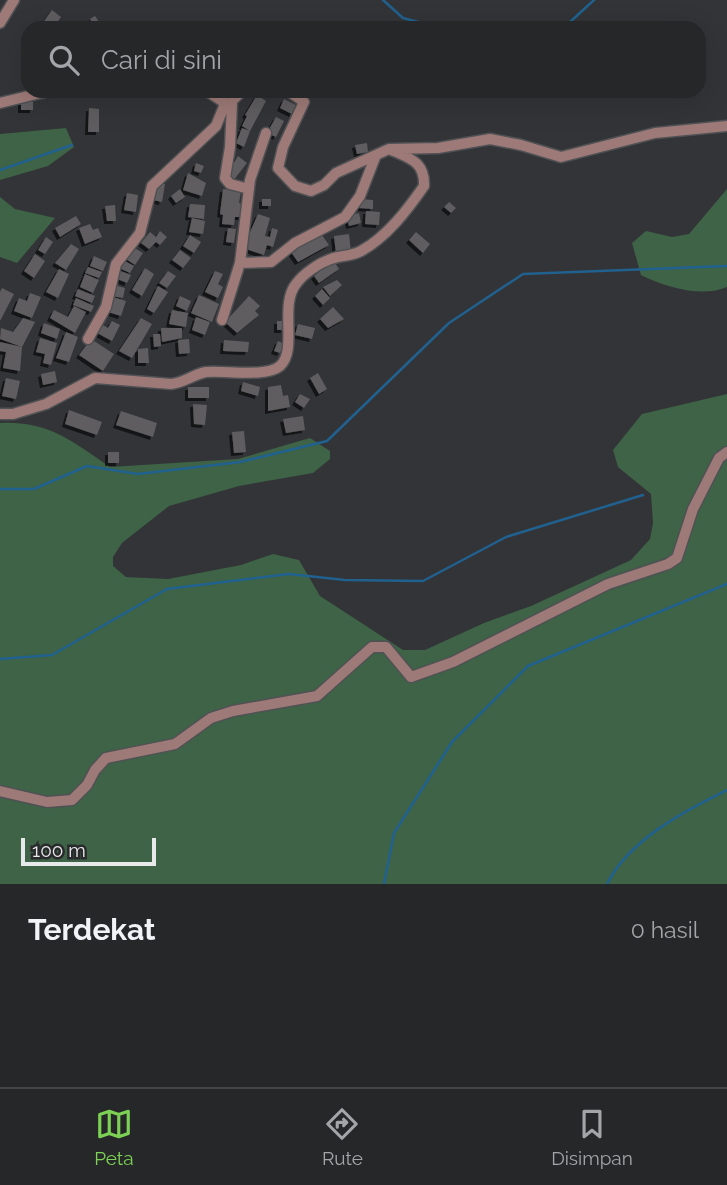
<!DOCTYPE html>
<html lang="id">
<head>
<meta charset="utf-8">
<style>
	:root { --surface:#262729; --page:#323335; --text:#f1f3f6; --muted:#a4a5a8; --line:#424446; --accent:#7dd154 }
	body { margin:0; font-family:Raleway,sans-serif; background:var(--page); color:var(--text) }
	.scale { position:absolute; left:21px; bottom:18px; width:135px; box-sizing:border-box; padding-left:7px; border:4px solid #e8e9eb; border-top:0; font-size:19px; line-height:24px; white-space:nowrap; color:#e8e9eb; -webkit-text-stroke:5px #292a2c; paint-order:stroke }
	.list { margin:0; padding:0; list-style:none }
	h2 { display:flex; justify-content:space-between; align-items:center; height:91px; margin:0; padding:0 28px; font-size:30px }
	h2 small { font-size:23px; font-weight:400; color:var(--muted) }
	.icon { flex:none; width:38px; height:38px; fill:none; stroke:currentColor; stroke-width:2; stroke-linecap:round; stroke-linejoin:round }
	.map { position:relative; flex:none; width:727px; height:884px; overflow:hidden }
	.search { position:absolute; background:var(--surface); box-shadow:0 7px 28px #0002; left:21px; right:21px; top:21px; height:77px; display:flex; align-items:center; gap:18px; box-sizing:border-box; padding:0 24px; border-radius:21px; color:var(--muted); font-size:26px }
	.sheet { height:203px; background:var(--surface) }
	nav { display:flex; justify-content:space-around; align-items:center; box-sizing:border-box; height:98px; border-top:2px solid var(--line); background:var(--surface); font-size:19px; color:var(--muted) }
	nav a { display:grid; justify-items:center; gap:4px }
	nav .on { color:var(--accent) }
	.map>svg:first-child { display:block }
</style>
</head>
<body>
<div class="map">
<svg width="727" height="884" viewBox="0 0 727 884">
	<defs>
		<filter id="shadow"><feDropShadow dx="-3" dy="3" stdDeviation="0" flood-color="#0009"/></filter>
	</defs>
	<rect width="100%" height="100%" fill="#333437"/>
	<path fill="#3e6347" d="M66 128 74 147 48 166 0 180V134Z
		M727 189V287C702 298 665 287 641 275L632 243 646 231 672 237 689 234Z
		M0 197 15 209 55 218 17 263 0 257Z
		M727 394V884H0V423C50 421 71 441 110 467L238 459 310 438 330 451V459L313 473 239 486 169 506 122 543 113 557V566L126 577 168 579 241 565 273 554 299 560 320 596 403 650H425L484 623 531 606 631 560 650 539 653 523 651 494 618 467 613 450 642 414Z"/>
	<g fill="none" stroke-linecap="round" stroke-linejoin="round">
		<path stroke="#21618f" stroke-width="2.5" d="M383 0 403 18 441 28
			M546 28 570 22 594 0
			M0 170 72 145
			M0 489H34L87 466 138 474 240 462 327 441 449 323 523 274 727 266
			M0 659 52 655 167 589 289 574 345 580 423 581 506 537 643 495
			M384 884 394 833 452 742 528 666 727 584
			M607 884C629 840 684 811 727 790"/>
	</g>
	<path fill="#5f5d5f" filter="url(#shadow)" d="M52 10 61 17 53 28H47L42 24Z
		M95 16 99 22 94 25 90 19Z
		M75 21 86 28H71Z
		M257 95 266 101 250 131 242 126 247 116 245 115Z
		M284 99 296 105 292 114 280 108Z
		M21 102H33V110H21Z
		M89 108 99 109V132H88Z
		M276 117 284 121 276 137 267 133Z
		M242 128 250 131 244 147 236 143Z
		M367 143 368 152 357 154 355 145Z
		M238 156 247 163 233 181 226 176Z
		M196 163 204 166 201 173 194 171Z
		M188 173 206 183 202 196 183 190Z
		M156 182 165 184 162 202 153 200Z
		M180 189 185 197 176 203 171 196Z
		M223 189 241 191 239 203 244 204 242 217H235L234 225 222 224 223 215 220 214Z
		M127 193 138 195 136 212 124 210Z
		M262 199H271V206H262Z
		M359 199 373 200V209L359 208Z
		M449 202 456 208 451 213 444 207Z
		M190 204 205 205 204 219 188 217Z
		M115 205 116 221H107L105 206Z
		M366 211 380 212 379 225 365 224Z
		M359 213 361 223 349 226 347 216Z
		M258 214 270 218 265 236 270 237 272 228 278 230 273 247 267 245 264 255 243 248Z
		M76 216 81 224 60 237 55 228Z
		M192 218 205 221 203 234 189 232Z
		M90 224 93 230 98 228 102 237 85 244 79 228Z
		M228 228 236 229 234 243 226 242Z
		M160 231 167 237 160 245 156 242 149 249 141 243 150 232 156 237Z
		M319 231 329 245 298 262 291 252Z
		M416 232 430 244 423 253 409 240Z
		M349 234 351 252 336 254 334 236Z
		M190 235 201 242 194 253 183 246Z
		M46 237 53 242 45 254 38 250Z
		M71 244 79 249 66 270 55 263Z
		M133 247 143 253 135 265 126 259Z
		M180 250 191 258 183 268 172 260Z
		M35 254 45 261 34 278 24 271Z
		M94 256 107 262 103 271 90 266Z
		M123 260 134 266 130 273 119 268Z
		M333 260 339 269 319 283 314 276Z
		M88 267 102 272 99 278 85 273Z
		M145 268 154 274 142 296 132 290Z
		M59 269 69 274 58 298 46 292Z
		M118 270 131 275 127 283 115 278Z
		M168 271 176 276 167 288 159 283Z
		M215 271 223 274 218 284 223 287 218 298 205 292Z
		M85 274 99 280 93 293 80 287Z
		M337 280 342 285 330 296 323 287Z
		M114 285 125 288 123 298 111 296Z
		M158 286 168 292 154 313 147 309Z
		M2 288 14 294 0 321V292Z
		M78 289 95 296 92 303 75 296Z
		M322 289 330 298 323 305 315 296Z
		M30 293 41 297 32 318 14 311 19 298 27 301Z
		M199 295 219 304 212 322 191 313Z
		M180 296 191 301 187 311 176 306Z
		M249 296 260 306 255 311 259 315 237 333 225 322Z
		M113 297 126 301 121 316 108 312Z
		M76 298 94 306 91 312 73 305Z
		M74 306 86 312 75 333 50 318 54 310 68 317Z
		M333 307 344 319 328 328 320 319Z
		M172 310 188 313 186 327 169 324Z
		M196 317 210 322 205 335 192 330Z
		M23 318 35 322 22 347 20 371 3 368 6 352 0 351V342L22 347 0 339 1 328 13 332Z
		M141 318 152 324 132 358 119 351Z
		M112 321 120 325 112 341 97 333 101 324 108 328Z
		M277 321H283L284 330H277Z
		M44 323 60 329 57 339 41 333Z
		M298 324 315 328 312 339 295 335Z
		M161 328H182V338L162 342Z
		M66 332 78 337 69 362 56 358Z
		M153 334H160L161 346 154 347Z
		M40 338 57 343 51 365 43 363 45 354 36 352Z
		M91 339 114 354 103 371 79 355Z
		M189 339 190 353 179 354 178 340Z
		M224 340 249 342 248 352 223 351Z
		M278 341 284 344 280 353 274 351Z
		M148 348 149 363H138V349Z
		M55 371 57 382 43 385 41 374Z
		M318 373 327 389 319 394 310 378Z
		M6 378 20 381 16 399 2 396Z
		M243 382 260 387 258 396 241 391Z
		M281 385 283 396 288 395 290 407 268 411V387Z
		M188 387H209V398H188Z
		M300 394 310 399 304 408 295 402Z
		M193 404 207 405 205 425 194 424Z
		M69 410 102 422 97 435 65 424Z
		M121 411 157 423 153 437 116 425Z
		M303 416 305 430 286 433 283 419Z
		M244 431 246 452 234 453 232 432Z
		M108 452H119V463H108Z"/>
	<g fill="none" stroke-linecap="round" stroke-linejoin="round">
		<g stroke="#505154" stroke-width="13">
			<path id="street" d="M0 23 14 0
				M207 91 228 105 242 91
				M288 91 304 102 283 147 278 168 295 186 311 191 324 185 336 173 389 149 438 148 490 139 521 145 561 157 655 133 727 126
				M0 103 49 91
				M232 104 230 147 225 178 230 184 249 189
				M240 263 271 262 295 243 345 217 360 196 376 155
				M222 320 240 263 250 180 266 133
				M88 339 106 307 116 264 140 233 152 186 216 126 225 104
				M0 414H13L46 404 95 378 171 384C184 383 194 374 206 372 224 370 266 378 280 366 298 350 279 305 296 284 303 274 319 263 331 259 341 255 350 257 361 251 387 237 408 209 424 186 425 161 409 158 389 149
				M0 791 47 802 72 800 87 785 95 770 106 758 175 744 211 718 233 711 317 696 372 647H386L411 677 453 662 608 584 668 564 677 558 693 509 719 458 727 452"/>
		</g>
		<use href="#street" stroke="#9d7a77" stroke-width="10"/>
	</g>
</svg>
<div class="scale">100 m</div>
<div class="search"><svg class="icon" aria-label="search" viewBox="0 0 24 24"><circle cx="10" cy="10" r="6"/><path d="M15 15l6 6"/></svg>Cari di sini</div>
</div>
<section class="sheet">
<h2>Terdekat<small>0 hasil</small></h2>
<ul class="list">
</ul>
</section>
<nav>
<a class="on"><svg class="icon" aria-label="map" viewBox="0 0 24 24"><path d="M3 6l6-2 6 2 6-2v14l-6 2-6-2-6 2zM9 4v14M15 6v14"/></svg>Peta</a>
<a><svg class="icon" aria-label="directions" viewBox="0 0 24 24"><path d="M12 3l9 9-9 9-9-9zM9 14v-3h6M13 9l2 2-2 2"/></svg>Rute</a>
<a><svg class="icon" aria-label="saved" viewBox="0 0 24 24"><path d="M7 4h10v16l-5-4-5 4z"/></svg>Disimpan</a>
</nav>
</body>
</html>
